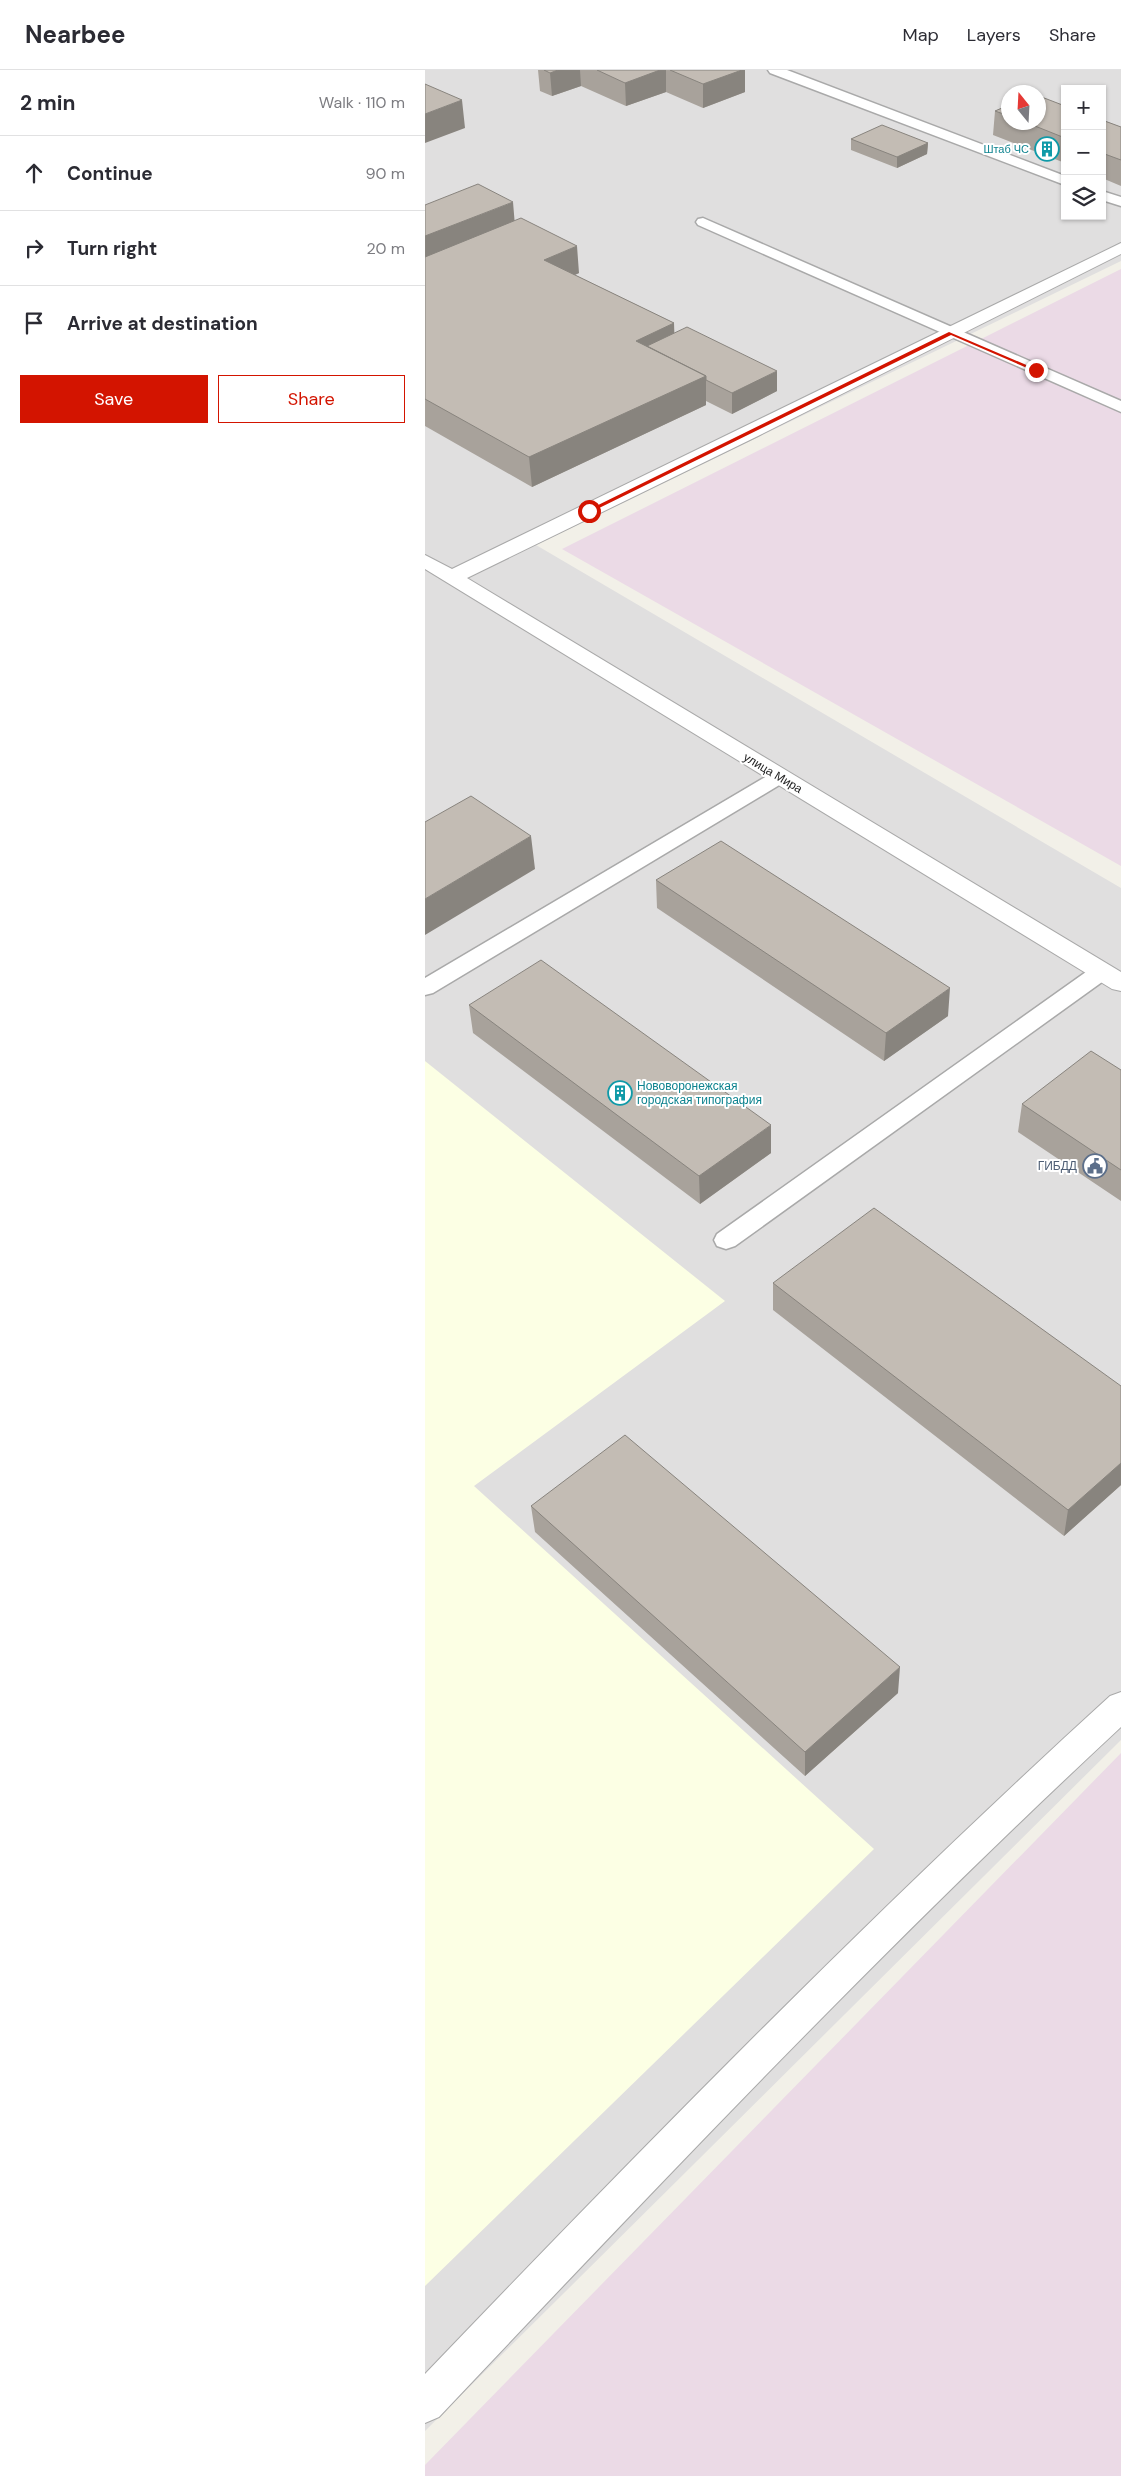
<!DOCTYPE html>
<html lang="en">
<head>
<meta charset="utf-8">
<style>
	:root { --surface:#fff; --page:#f7f7f7; --text:#2b2b33; --muted:#7c7c81; --line:#e1e1e2; --accent:#d31400 }
	body { margin:0; font-family:"DM Sans",sans-serif; background:var(--page); color:var(--text) }
	.controls { position:absolute; right:15px; top:15px; display:grid; overflow:hidden; border-radius:0px; box-shadow:0 1px 4px #0004 }
	.controls button { width:45px; height:45px; display:grid; place-items:center; padding:0; border:0; border-bottom:1px solid var(--line); background:var(--surface); color:var(--text); font:25px sans-serif }
	.compass { position:absolute; left:576px; top:15px; width:45px; height:45px; border-radius:50%; background:var(--surface); box-shadow:0 1px 4px #0004; rotate:342deg }
	.stop { position:absolute; width:15px; height:15px; margin:-11px; border:4px solid #d31400; border-radius:50%; background:#fff }
	.stop.end { background:#d31400; border-color:#fff; box-shadow:0 1px 5px #0008 }
	.list { margin:0; padding:0; list-style:none }
	h2 { display:flex; justify-content:space-between; align-items:center; height:65px; margin:0; padding:0 20px; font-size:21px }
	h2 small { font-size:16px; font-weight:400; color:var(--muted) }
	.list li { display:grid; grid-template-columns:32px 1fr auto; gap:15px; align-items:center; box-sizing:border-box; height:75px; padding:0 20px; border-top:1px solid var(--line) }
	.list b { display:block; font-size:19px; white-space:nowrap }
	.list em { font-size:16px; font-style:normal; color:var(--muted) }
	.actions { display:flex; gap:10px; padding:15px 20px }
	.actions a { flex:1; padding:11px 0; border:1px solid var(--accent); border-radius:0px; text-align:center; font-size:18px; color:var(--accent) }
	.actions .main { background:var(--accent); color:#fff }
	.icon { flex:none; width:28px; height:28px; fill:none; stroke:currentColor; stroke-width:2; stroke-linecap:round; stroke-linejoin:round }
	.map { position:relative; flex:none; width:696px; height:2406px; overflow:hidden }
	header { display:flex; align-items:center; gap:30px; box-sizing:border-box; height:70px; padding:0 25px; background:var(--surface); border-bottom:1px solid var(--line) }
	header strong { font-size:24px }
	nav { display:flex; gap:28px; margin-inline-start:auto; font-size:18px }
	main { display:flex }
	aside { flex:1; background:var(--surface) }
	.map>svg:first-child { display:block }
</style>
</head>
<body>
<header>
<strong>Nearbee</strong>
<nav><a>Map</a><a>Layers</a><a>Share</a></nav>
</header>
<main>
<aside>
<h2>2 min<small>Walk · 110 m</small></h2>
<ul class="list">
<li><svg class="icon" aria-label="ahead" viewBox="0 0 24 24"><path d="M12 20V5M6 11l6-6 6 6"/></svg><div><b>Continue</b></div><em>90 m</em></li>
<li><svg class="icon" aria-label="right" viewBox="0 0 24 24"><path d="M7 20v-9h11M14 6l5 5-5 5"/></svg><div><b>Turn right</b></div><em>20 m</em></li>
<li><svg class="icon" aria-label="arrive" viewBox="0 0 24 24"><path d="M6 21V4h12l-3 4 3 4H6"/></svg><div><b>Arrive at destination</b></div></li>
</ul>
<div class="actions"><a class="main">Save</a><a>Share</a></div>
</aside>
<div class="map">
<svg width="696" height="2406" viewBox="0 0 696 2406">
	<rect width="100%" height="100%" fill="#f2f0e8"/>
	<path fill="#e0dfdf" fill-rule="evenodd" d="M0 0H696V191L111 475 696 818V1670L0 2361ZM640 19H677V146H640ZM584 22H614V52H584Z"/>
	<path fill="#ebdae6" d="M696 199V796L137 479Z
		M696 1683V2406H0V2395Z"/>
	<path fill="#fcffe4" d="M0 991 300 1231 49 1416 449 1779 0 2216Z"/>
	<g fill="none" stroke-linecap="round" stroke-linejoin="round">
		<g stroke="#a9a9a9" stroke-width="3">
			<path id="service" d="M343 0H362L640 106V115L345 3Z
				M677 121 696 127V136L677 130Z
				M278 148 696 331V342L273 155 271 152 273 149Z
				M354 701 361 703 364 707 361 711 8 923 0 925V908L347 703Z
				M676 895 684 897 687 902 684 907 310 1176 301 1179 292 1176 289 1170 292 1164 668 897Z"/>
		</g>
		<g stroke="#a9a9a9" stroke-width="2">
			<path id="tertiary" d="M696 173V184L333 366 42 508 696 902V921L687 919 0 499V485L27 499Z
				M696 1622V1657C459 1877 236 2112 14 2347L0 2353V2304C222 2072 447 1843 685 1626Z"/>
		</g>
		<use href="#service" fill="#fff" fill-rule="evenodd"/>
		<use href="#tertiary" fill="#fff" fill-rule="evenodd"/>
	</g>
	<path fill="#a8a29b" d="M113 0H320V22L278 38 241 22 201 36 156 16 127 26 115 21Z
		M584 35V52H614L640 36V93L568 65 570 41Z
		M677 50 696 57V116L677 108Z
		M426 69 503 73 502 84 472 98 426 80Z
		M0 135 90 151 154 203 150 205 249 253V263L352 321 307 344 281 331V335L107 417 0 356Z
		M231 810 523 946 459 991 232 838Z
		M44 935 346 1083 275 1134 48 963Z
		M696 1000V1131L593 1062 597 1034Z
		M348 1213 696 1316V1415L639 1466 348 1240Z
		M106 1436 473 1623 380 1706 110 1462Z"/>
	<path fill="#88847e" d="M133 0H155L156 16 127 26 125 3Z
		M235 0H241V22L201 36 200 13Z
		M317 0H320V22L278 38V14Z
		M37 30 40 58 0 73V44Z
		M503 73 502 84 472 98V87Z
		M88 132 90 156 0 192V166Z
		M152 176 154 203 121 217 119 190Z
		M249 253 250 282 217 278 211 271Z
		M352 301V321L307 344V323Z
		M281 306V335L107 417 104 387Z
		M106 766 110 799 0 865V829Z
		M525 918 523 946 459 991 461 963Z
		M346 1055V1083L275 1134 274 1106Z
		M696 1393V1415L639 1466 643 1440Z
		M475 1597 473 1623 380 1706V1682Z"/>
	<path fill="#c3bcb4" stroke="#88847e" d="M119 0H133L125 3Z
		M172 0H235L200 13Z
		M245 0H317L278 14Z
		M0 14 37 30 0 44Z
		M614 26 640 36V68L600 52H614Z
		M584 35V46L570 41Z
		M677 50 696 57V90L677 83Z
		M457 55 503 73 472 87 426 69Z
		M53 114 88 132 0 166V135Z
		M96 148 152 176 119 190 249 253 211 271 281 306 104 387 0 329V187Z
		M262 257 352 301 307 323 281 310V306L222 276Z
		M46 726 106 766 0 829V752Z
		M296 771 525 918 461 963 231 810Z
		M116 890 346 1055 274 1106 44 935Z
		M666 981 696 1000V1100L597 1034Z
		M449 1138 696 1316V1393L643 1440 348 1213Z
		M200 1365 475 1597 380 1682 106 1436Z"/>
	<path fill="#d31400" d="M524 262 613 300 609 301 526 265 166 442 161 441Z"/>
	<defs>
		<g id="building-ring" transform="scale(1.25)"><circle r="9.5" fill="#fff" stroke="#0f9aa8" stroke-width="1.5"/><path d="M-4-6H4V6H1V3H-1V6H-4ZM-2.5-4.3h1.7v1.8h-1.7ZM.8-4.3h1.7v1.8H.8ZM-2.5-1h1.7V.8h-1.7ZM.8-1h1.7V.8H.8Z" fill="#0f9aa8"/></g>
		<g id="civic-ring" transform="scale(1.25)"><circle r="9.5" fill="#fff" stroke="#5c6f8a" stroke-width="1.5"/><path d="M-.6-6.5H3V-4.5H.6V-3L4-1V1h2V6H-6V1h2V-1L-.6-3ZM-1.2 2.5V6h2.4V2.5Z" fill="#5c6f8a"/></g>
	</defs>
	<g fill-rule="evenodd">
		<use href="#building-ring" x="622" y="79"/>
		<use href="#building-ring" x="195" y="1023"/>
		<use href="#civic-ring" x="670" y="1096"/>
	</g>
	<g text-anchor="middle" dominant-baseline="central" stroke-width="4" stroke-linejoin="round" paint-order="stroke">
		<g font-size="11" fill="#0d838f" stroke="#fff" text-anchor="end">
			<text x="604" y="79">Штаб ЧС</text>
		</g>
		<g font-size="12" fill="#222" stroke="#fff">
			<text transform="translate(348 703) rotate(31)">улица Мира</text>
		</g>
		<g font-size="12" fill="#0d838f" stroke="#fff" text-anchor="start">
			<text x="212" y="1016">Нововоронежская<tspan x="212" dy="14">городская типография</tspan></text>
		</g>
		<g font-size="12" fill="#4e5e75" stroke="#fff" text-anchor="end">
			<text x="652" y="1096">ГИБДД</text>
		</g>
	</g>
</svg>
<div class="controls">
<button>+</button>
<button>−</button>
<button><svg class="icon" aria-label="layers" viewBox="0 0 24 24"><path d="M12 4l9 5-9 5-9-5zM3 14l9 5 9-5"/></svg></button>
</div>
<svg class="compass" viewBox="-18 -18 36 36"><path d="M0-13l5 13h-10z" fill="#e53935"/><path d="M0 13l5-13h-10z" fill="#7c7c81"/></svg>
<div class="stop" style="left:164px;top:441px"></div>
<div class="stop end" style="left:611px;top:300px"></div>
</div>
</main>
</body>
</html>
